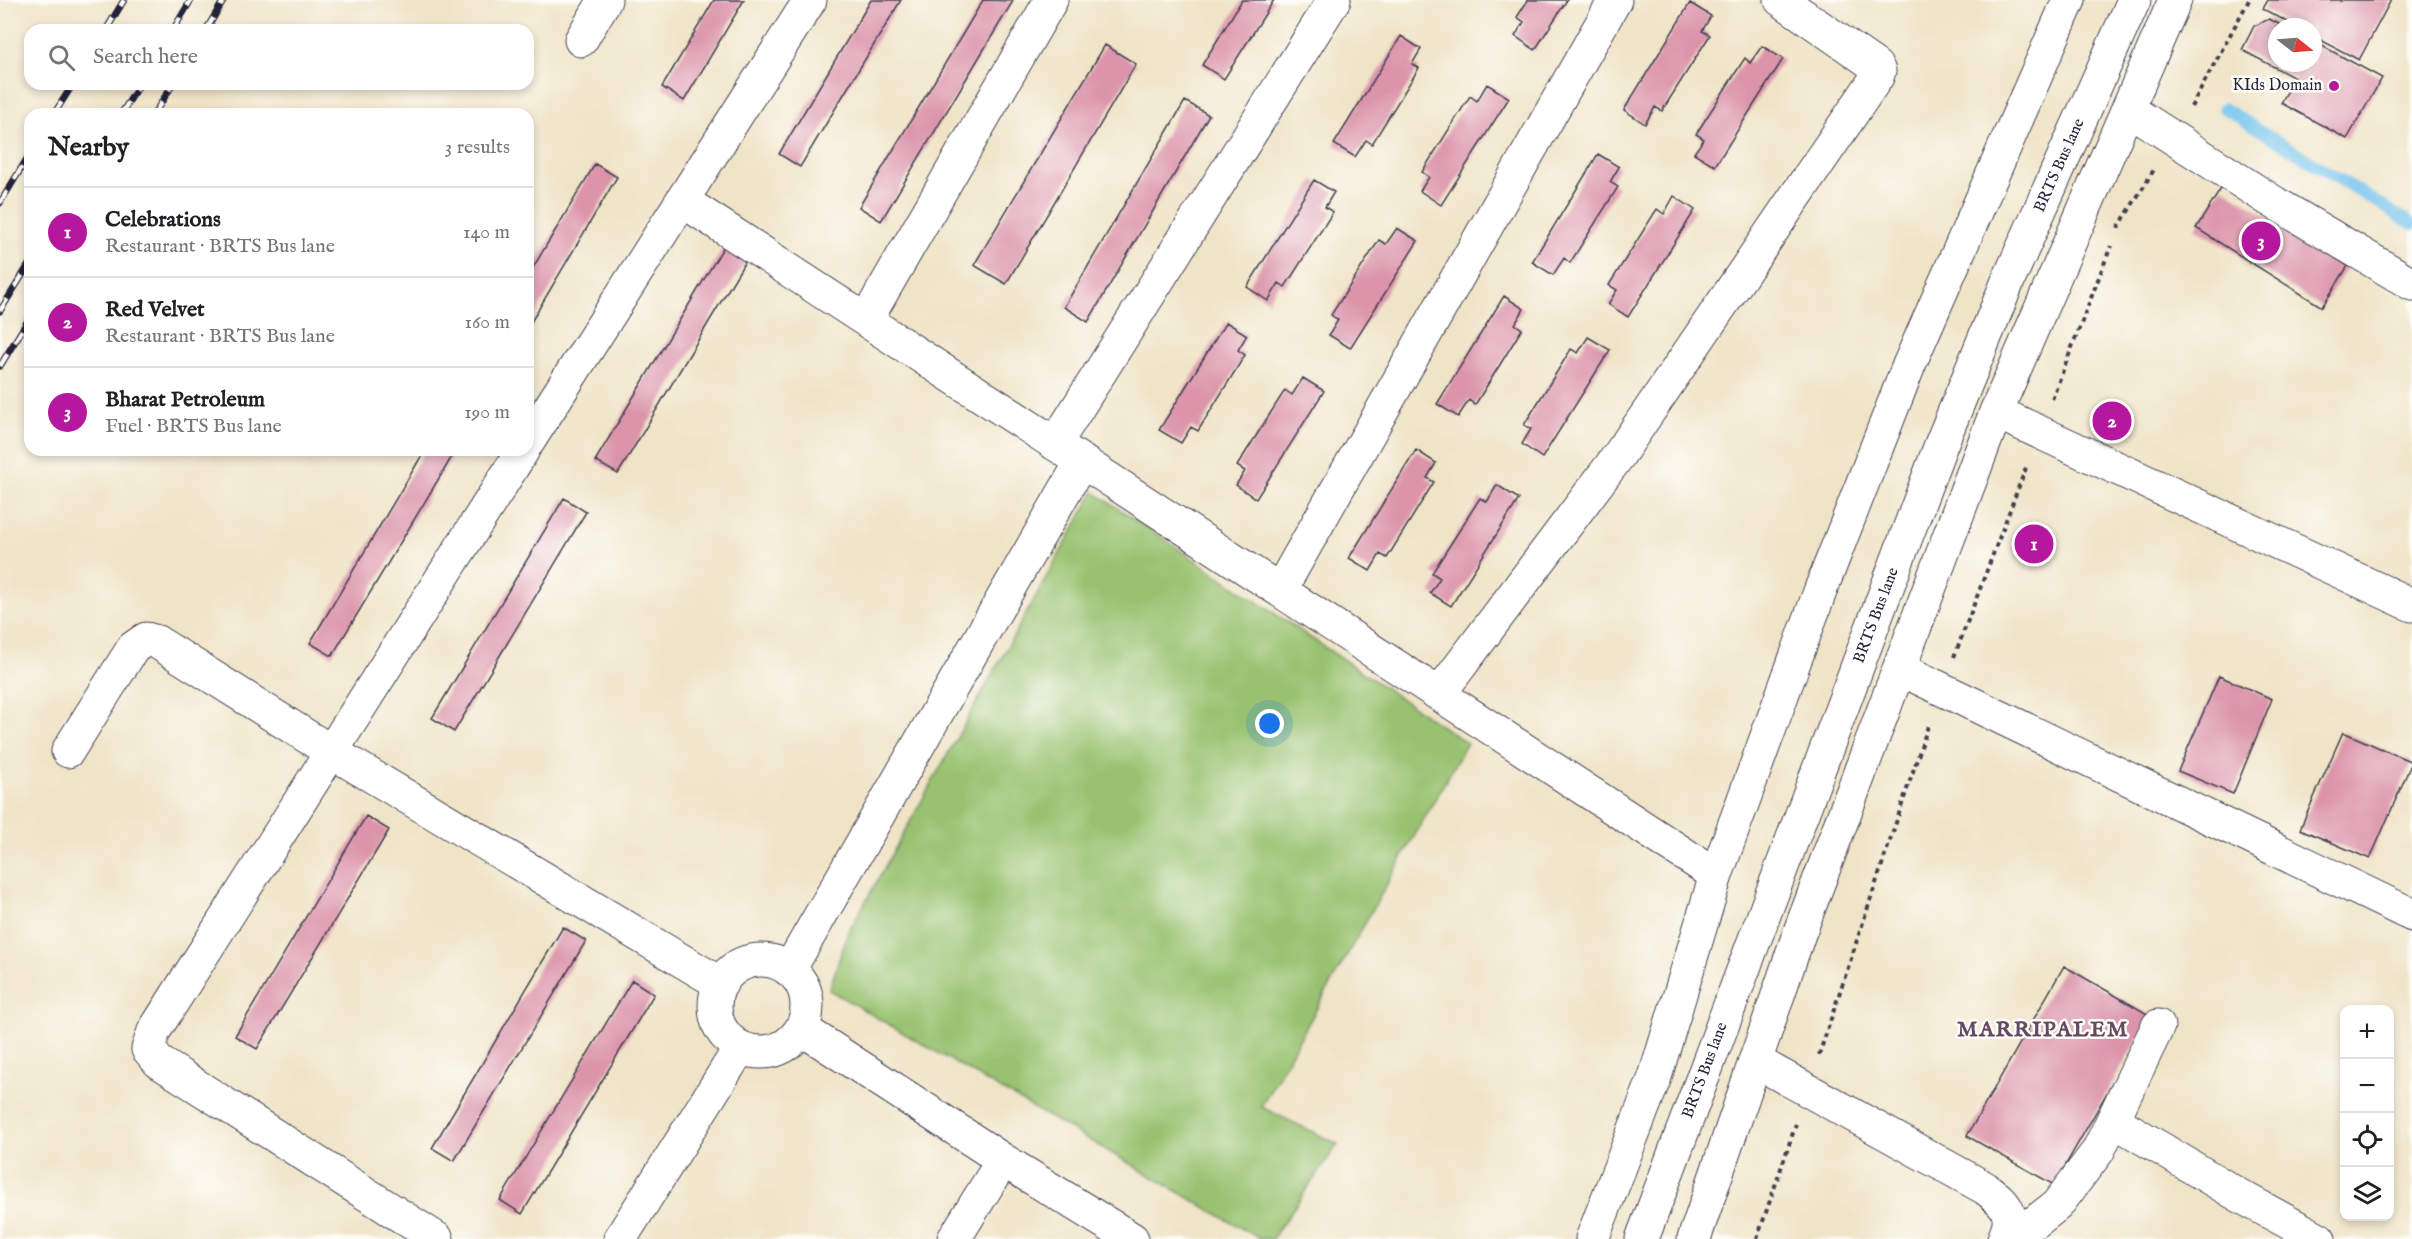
<!DOCTYPE html>
<html lang="en">
<head>
<meta charset="utf-8">
<style>
	:root { --surface:#fff; --page:#f6f6f6; --text:#202124; --muted:#757577; --line:#e0e0e0; --accent:#b5179e }
	body { margin:0; font-family:"IM FELL English",serif; background:var(--page); color:var(--text) }
	.controls { position:absolute; right:18px; bottom:18px; display:grid; overflow:hidden; border-radius:12px; box-shadow:0 3px 9px #0003 }
	.controls button { width:54px; height:54px; display:grid; place-items:center; padding:0; border:0; border-bottom:2px solid var(--line); background:var(--surface); color:var(--text); font:30px sans-serif }
	.compass { position:absolute; left:2268px; top:18px; width:54px; height:54px; border-radius:50%; background:var(--surface); box-shadow:0 3px 9px #0003; rotate:107deg }
	.you { position:absolute; left:1270px; top:724px; width:21px; height:21px; margin:-15px; border:4px solid #fff; border-radius:50%; background:#1a73e8; box-shadow:0 0 0 9px #1a73e833 }
	.badge { display:grid; place-items:center; width:39px; height:39px; border-radius:50%; background:var(--accent); color:#fff; font-size:20px; font-weight:700 }
	.pin { position:absolute; translate:-50% -50%; border:3px solid #fff; box-shadow:0 2px 6px #0006 }
	.list { margin:0; padding:0; list-style:none }
	h2 { display:flex; justify-content:space-between; align-items:center; height:78px; margin:0; padding:0 24px; font-size:26px }
	h2 small { font-size:20px; font-weight:400; color:var(--muted) }
	.list li { display:grid; grid-template-columns:39px 1fr auto; gap:18px; align-items:center; box-sizing:border-box; height:90px; padding:0 24px; border-top:2px solid var(--line) }
	.list b { display:block; font-size:22px; white-space:nowrap }
	.list p { margin:0; font-size:20px; white-space:nowrap; color:var(--muted) }
	.list em { font-size:20px; font-style:normal; color:var(--muted) }
	.icon { flex:none; width:33px; height:33px; fill:none; stroke:currentColor; stroke-width:2; stroke-linecap:round; stroke-linejoin:round }
	.map { position:relative; flex:none; width:2412px; height:1239px; overflow:hidden }
	.search { position:absolute; background:var(--surface); box-shadow:0 3px 9px #0003; left:24px; top:24px; width:510px; height:66px; display:flex; align-items:center; gap:15px; box-sizing:border-box; padding:0 21px; border-radius:18px; color:var(--muted); font-size:22px }
	.panel { position:absolute; background:var(--surface); box-shadow:0 3px 9px #0003; left:24px; top:108px; width:510px; height:348px; border-radius:18px }
	.map>svg:first-child { display:block }
</style>
</head>
<body>
<div class="map">
<svg width="2412" height="1239" viewBox="0 0 2412 1239">
	<rect width="100%" height="100%" fill="#fdfcf7"/>
	<filter id="ink" filterUnits="userSpaceOnUse"><feTurbulence type="fractalNoise" baseFrequency=".0167" numOctaves="2"/><feDisplacementMap in="SourceGraphic" scale="12" xChannelSelector="R" yChannelSelector="G"/><feConvolveMatrix kernelMatrix="1 2 1 2 8 2 1 2 1" color-interpolation-filters="sRGB"/></filter>
	<filter id="wash" filterUnits="userSpaceOnUse"><feTurbulence type="fractalNoise" baseFrequency=".008" numOctaves="4" result="noise"/><feDisplacementMap in="SourceGraphic" scale="24" xChannelSelector="R" yChannelSelector="G"/><feGaussianBlur stdDeviation="1.35" result="paint"/><feColorMatrix in="noise" values="0 0 0 0 0 0 0 0 0 0 0 0 0 0 0 0 0 1.4 0 .05"/><feComposite in="paint" operator="in"/></filter>
	<g filter="url(#wash)">
		<rect width="100%" height="100%" fill="#f0e4c7"/>
		<path fill="#98c26f" stroke="#5d7255" stroke-width="1.5" d="M1094 492 1467 743 1261 1107 1338 1144 1272 1239H1260L829 990 848 933Z"/>
		<g fill="none" stroke-linecap="round" stroke-linejoin="round">
			<path stroke="#72c2ed" stroke-width="12" d="M2224 108 2412 224"/>
		</g>
		<g id="blocks">
			<path fill="#dc94ab" d="M714 0H744L684 101 662 87Z
				M871 0H901L800 167 779 154Z
				M983 0 1013 1 881 221 859 207Z
				M1242 0H1274L1224 79 1202 65Z
				M1528 0H1567L1535 50 1515 36 1524 22 1517 17Z
				M2268 0H2391L2359 60 2313 36V27H2297L2263 9Z
				M1690 3 1711 16 1702 31 1710 35 1662 111 1655 107 1645 124 1624 110Z
				M2269 19 2285 27H2277V63H2313V41L2382 78 2347 139 2281 103 2295 78 2242 50 2254 26Z
				M1401 36 1421 49 1412 64 1419 68 1372 144 1366 140 1355 157 1334 144Z
				M1105 45 1136 64 1006 284 974 265Z
				M1762 46 1783 59 1715 166 1694 153 1704 139 1696 134 1745 58 1750 63Z
				M1487 84 1509 98 1441 205 1420 191 1429 177 1422 172 1470 96 1477 101Z
				M1185 101 1209 115 1088 322 1064 307Z
				M1598 154 1619 167 1610 182 1618 187 1570 263 1564 258 1553 275 1532 262Z
				M595 164 617 177 528 327V276Z
				M1314 180 1334 192 1325 207 1333 212 1285 287 1279 283 1268 301 1247 287Z
				M2222 187 2348 266 2322 307 2196 228Z
				M1674 196 1695 210 1628 317 1608 304 1617 290 1609 285 1657 209 1664 214Z
				M1397 228 1418 241 1350 348 1329 335 1338 320 1331 315 1379 240 1386 244Z
				M727 241 749 255 618 474 595 461Z
				M1504 296 1524 309 1515 324 1522 329 1475 405 1469 400 1458 417 1437 404Z
				M1226 322 1247 335 1238 350 1245 355 1198 431 1191 427 1181 443 1159 430Z
				M1588 337 1610 350 1542 458 1522 444 1531 429 1524 425 1571 349 1578 353Z
				M1303 378 1324 391 1256 499 1236 485 1245 471 1237 466 1285 390 1292 395Z
				M425 450H456L332 656 310 643Z
				M1416 450 1436 463 1427 478 1434 482 1387 558 1380 554 1370 571 1349 558Z
				M1497 485 1519 499 1451 606 1430 593 1440 578 1432 573 1480 498 1487 502Z
				M564 498 586 512 454 732 432 718Z
				M2219 676 2272 699 2233 794 2178 771Z
				M2343 732 2412 762 2370 859 2300 829Z
				M366 816 389 830 257 1049 235 1036Z
				M563 927 586 941 454 1161 432 1148Z
				M2064 966 2151 1016 2054 1185 1967 1136Z
				M632 980 654 994 522 1214 500 1200Z"/>
		</g>
	</g>
	<g filter="url(#ink)">
		<use href="#blocks" fill-opacity="0" stroke="#413f50" stroke-width="1.5"/>
		<g fill="none" stroke-linecap="round" stroke-linejoin="round">
			<g stroke="#413f50" stroke-width="35">
				<path id="minor" d="M581 40 605 0
					M2128 109 2270 200 2412 284
					M683 201 1716 875
					M866 320 1051 0
					M1996 412 2412 605
					M528 442 810 0
					M1055 444 1334 0
					M1280 590 1615 0
					M1900 669 2412 915
					M1439 694 1619 455 1877 77 1879 71 1876 66 1781 0
					M68 751 133 648 146 639 157 642 330 751 721 984
					M715 1006a46 46 0 1 1 92 0a46 46 0 1 1-92 0Z
					M789 970 1082 461
					M802 1029 1003 1160 1132 1239
					M1755 1061 1985 1188C2006 1204 2016 1212 2004 1239
					M2113 1120 2240 1196 2319 1239
					M2008 1230 2034 1223 2057 1205 2098 1151 2158 1026
					M437 1239 159 1062 148 1049 154 1031 523 450
					M620 1239 740 1048
					M954 1239 1003 1160"/>
			</g>
			<g stroke="#413f50" stroke-width="35">
				<g id="major">
					<path d="M1592 1239 1655 1077 1716 875 1821 589 1909 365 2069 0"/>
					<path id="s1" d="M1642 1239 1940 447 2008 281 2134 0"/>
					<path d="M1694 1239 1799 934 1996 412 2175 0"/>
				</g>
			</g>
			<path stroke="#413f50" stroke-width="4" stroke-dasharray="4.5 4.5" stroke-linecap="butt" d="M2191 107 2249 0
				M2118 228 2155 168
				M2052 399 2111 246
				M1954 657 2027 465
				M1819 1055 1929 723
				M1757 1239 1796 1124"/>
			<use href="#minor" stroke="#fff" stroke-width="33"/>
			<use href="#major" stroke="#fff" stroke-width="33"/>
			<g stroke="#22223b" stroke-width="7">
				<path id="rail" d="M106 30 124 0
					M173 30 191 0
					M206 30 224 0
					M54 114 73 84
					M121 114 140 84
					M154 114 173 84
					M0 203 30 154
					M0 311 30 263
					M0 366 30 317"/>
			</g>
			<use href="#rail" stroke="#fdfcf7" stroke-width="4.5" stroke-dasharray="14" stroke-linecap="butt"/>
		</g>
	</g>
	<circle fill="#b5179e" stroke="#fdfcf7" stroke-width="2" cx="2334" cy="86" r="6"/>
	<g text-anchor="middle" dominant-baseline="central" stroke-width="5" stroke-linejoin="round" paint-order="stroke">
		<g font-size="16" fill="#22223b" stroke="#fdfcf7" text-anchor="end">
			<text x="2322" y="86">KIds Domain</text>
		</g>
		<g font-size="16" fill="#22223b" stroke="#fdfcf7">
			<text stroke="none"><textPath href="#s1" startOffset="1152">BRTS Bus lane</textPath></text>
			<text stroke="none"><textPath href="#s1" startOffset="666">BRTS Bus lane</textPath></text>
			<text stroke="none"><textPath href="#s1" startOffset="180">BRTS Bus lane</textPath></text>
		</g>
		<g font-size="22" font-weight="bold" letter-spacing="1.5" fill="#634a62" stroke="#fdfcf7">
			<text x="2043" y="1030">MARRIPALEM</text>
		</g>
	</g>
</svg>
<div class="controls">
<button>+</button>
<button>−</button>
<button><svg class="icon" aria-label="locate" viewBox="0 0 24 24"><circle cx="12" cy="12" r="6"/><path d="M12 2v4M12 18v4M2 12h4M18 12h4"/></svg></button>
<button><svg class="icon" aria-label="layers" viewBox="0 0 24 24"><path d="M12 4l9 5-9 5-9-5zM3 14l9 5 9-5"/></svg></button>
</div>
<svg class="compass" viewBox="-18 -18 36 36"><path d="M0-13l5 13h-10z" fill="#e53935"/><path d="M0 13l5-13h-10z" fill="#757577"/></svg>
<div class="you"></div>
<div class="pin badge" style="left:2034px;top:544px">1</div>
<div class="pin badge" style="left:2112px;top:421px">2</div>
<div class="pin badge" style="left:2261px;top:241px">3</div>
<div class="search"><svg class="icon" aria-label="search" viewBox="0 0 24 24"><circle cx="10" cy="10" r="6"/><path d="M15 15l6 6"/></svg>Search here</div>
<section class="panel">
<h2>Nearby<small>3 results</small></h2>
<ul class="list">
<li><span class="badge">1</span><div><b>Celebrations</b><p>Restaurant · BRTS Bus lane</p></div><em>140 m</em></li>
<li><span class="badge">2</span><div><b>Red Velvet</b><p>Restaurant · BRTS Bus lane</p></div><em>160 m</em></li>
<li><span class="badge">3</span><div><b>Bharat Petroleum</b><p>Fuel · BRTS Bus lane</p></div><em>190 m</em></li>
</ul>
</section>
</div>
</body>
</html>
